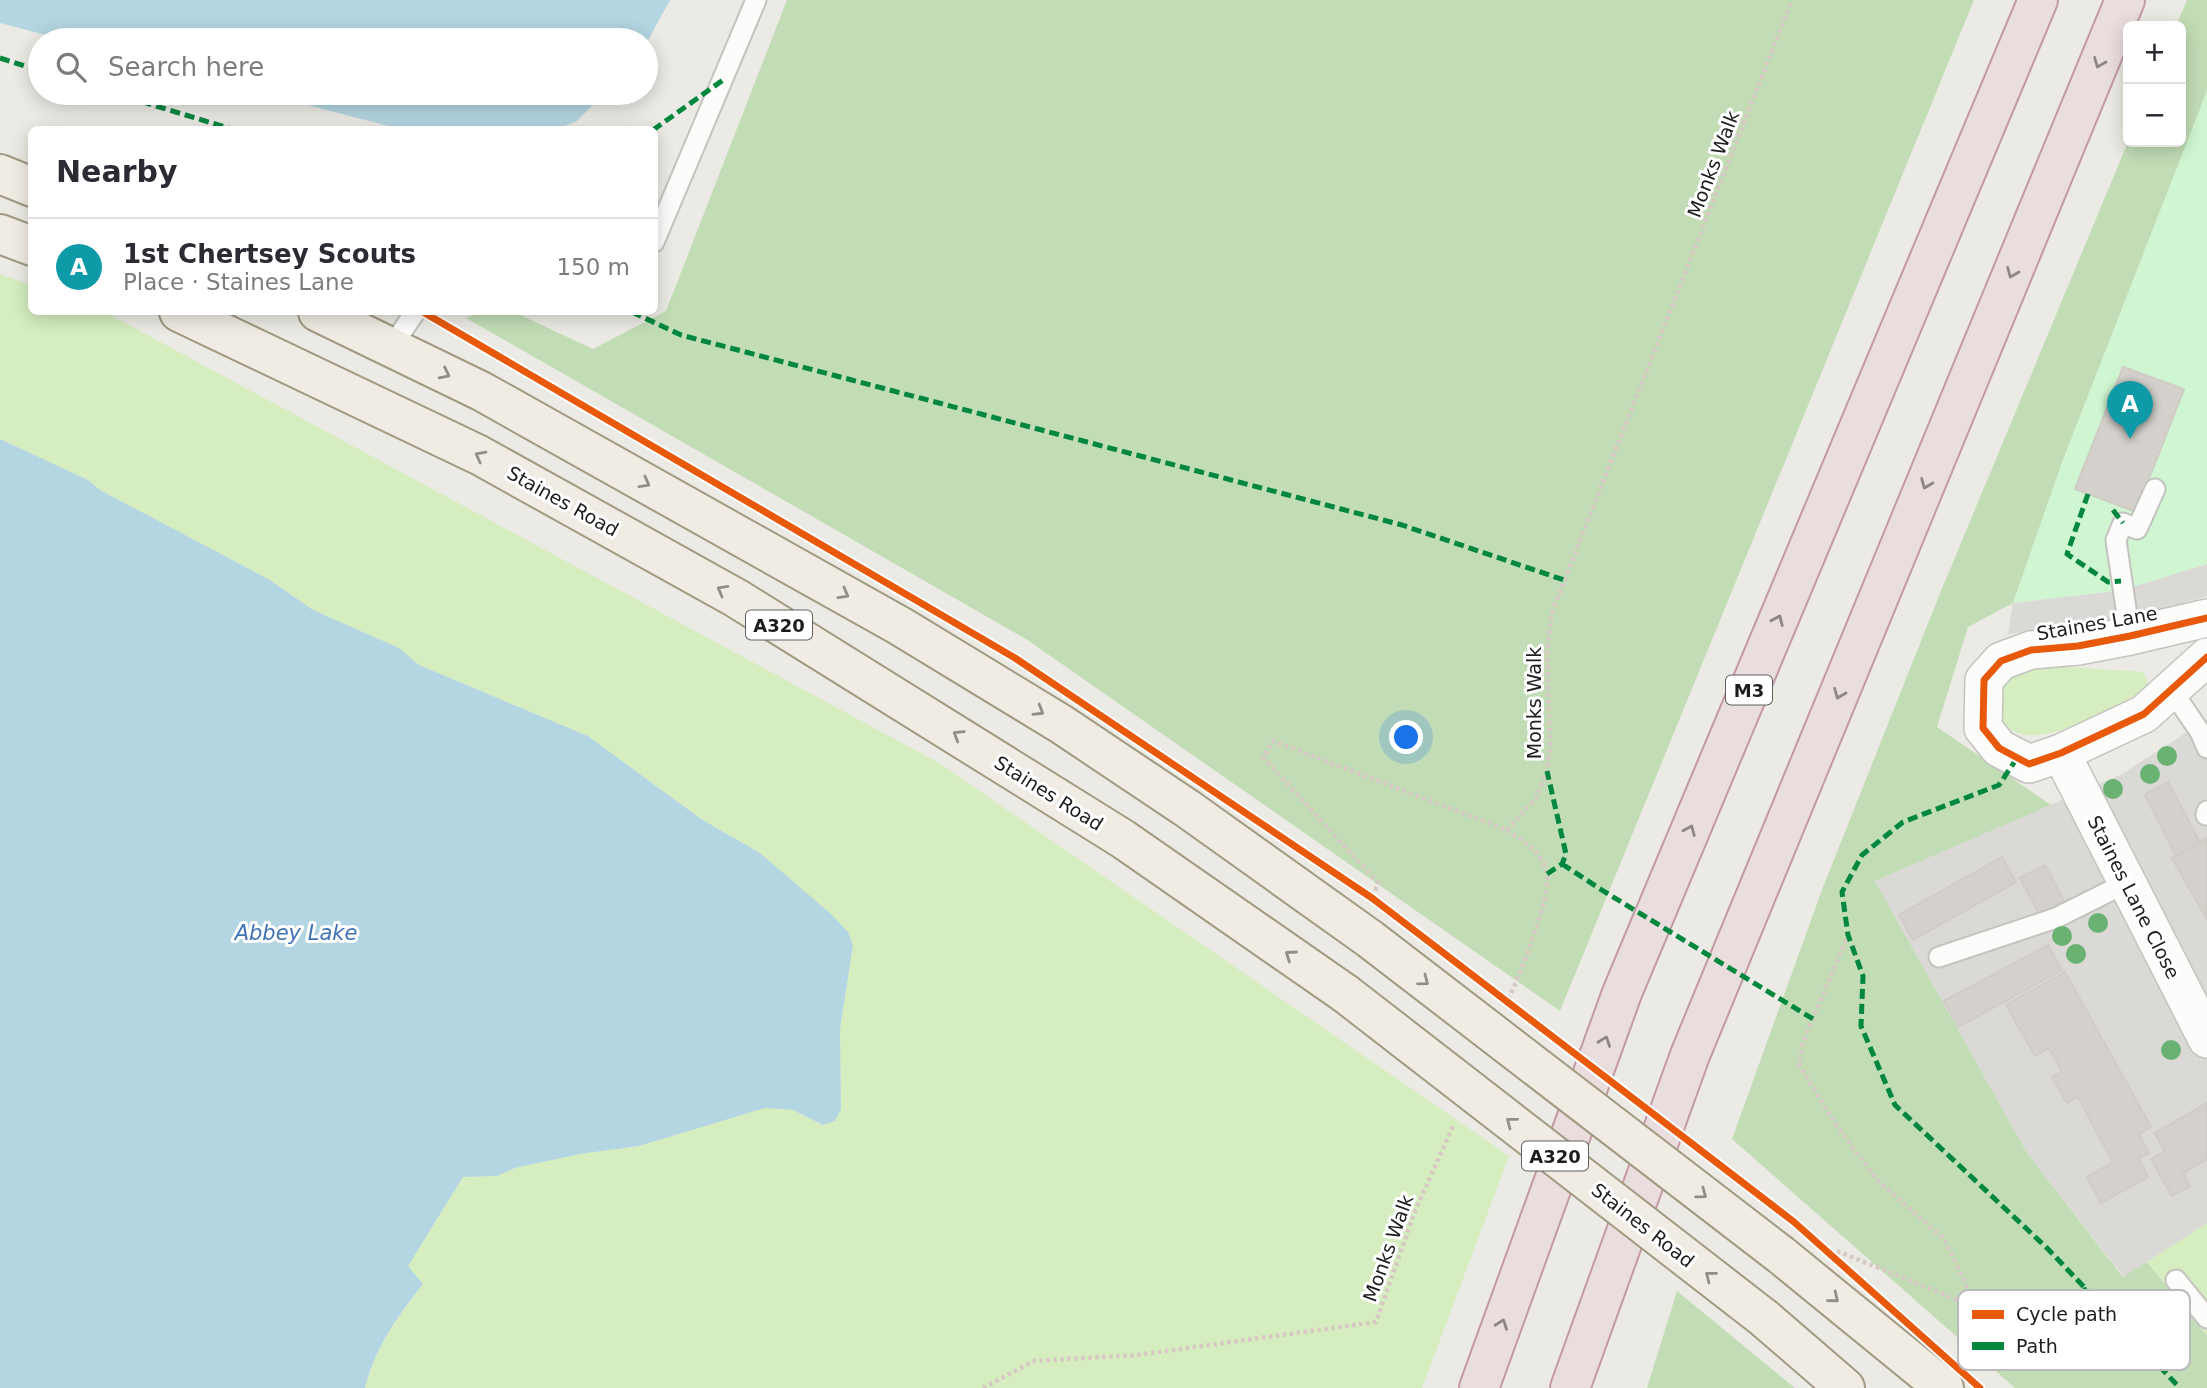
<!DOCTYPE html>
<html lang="en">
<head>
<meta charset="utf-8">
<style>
	:root { --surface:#fff; --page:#f7f7f7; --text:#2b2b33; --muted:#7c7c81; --line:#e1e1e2; --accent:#ea580c }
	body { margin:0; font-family:"DejaVu Sans",sans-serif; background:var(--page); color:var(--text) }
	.controls { position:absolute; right:21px; top:21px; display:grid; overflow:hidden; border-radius:10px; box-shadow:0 4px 18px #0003 }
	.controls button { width:63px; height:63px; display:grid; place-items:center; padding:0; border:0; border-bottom:2px solid var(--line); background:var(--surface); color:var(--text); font:35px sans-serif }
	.you { position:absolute; left:1407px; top:738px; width:24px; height:24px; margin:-18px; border:5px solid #fff; border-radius:50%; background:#1a73e8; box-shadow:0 0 0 10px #1a73e833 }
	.badge { display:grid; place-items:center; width:46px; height:46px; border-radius:50%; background:var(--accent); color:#fff; font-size:23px; font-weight:700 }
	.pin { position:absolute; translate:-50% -58px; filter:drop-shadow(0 2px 4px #0008) }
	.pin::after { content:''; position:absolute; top:37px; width:24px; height:21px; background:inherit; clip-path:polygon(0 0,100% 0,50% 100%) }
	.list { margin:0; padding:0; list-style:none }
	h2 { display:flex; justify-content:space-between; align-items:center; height:91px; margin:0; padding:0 28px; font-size:30px }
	h2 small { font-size:23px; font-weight:400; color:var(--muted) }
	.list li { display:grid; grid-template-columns:46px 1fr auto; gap:21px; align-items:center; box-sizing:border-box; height:98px; padding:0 28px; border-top:2px solid var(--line) }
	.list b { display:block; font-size:26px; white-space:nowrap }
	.list p { margin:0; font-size:23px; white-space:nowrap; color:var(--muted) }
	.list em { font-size:23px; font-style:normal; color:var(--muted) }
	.icon { flex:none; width:38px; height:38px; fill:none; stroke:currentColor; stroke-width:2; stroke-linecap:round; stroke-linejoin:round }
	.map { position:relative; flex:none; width:2207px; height:1388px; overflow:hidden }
	.search { position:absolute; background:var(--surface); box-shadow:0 4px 18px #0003; left:28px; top:28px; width:630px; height:77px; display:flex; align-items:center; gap:18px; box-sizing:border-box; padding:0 24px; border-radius:38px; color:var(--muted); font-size:26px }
	.panel { position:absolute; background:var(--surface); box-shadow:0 4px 18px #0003; left:28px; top:126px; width:630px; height:189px; border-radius:10px }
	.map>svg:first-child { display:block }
</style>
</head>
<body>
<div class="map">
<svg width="2207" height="1388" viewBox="0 0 2207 1388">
	<rect width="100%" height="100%" fill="#eceae4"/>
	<path fill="#dad9d6" d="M2207 564V596L2127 619 2008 634 2013 603 2122 590Z
		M2207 719V1223L2124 1277 2027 1153 1875 881 2122 774Z"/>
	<path fill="#d5edbf" d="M0 274 31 285 32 312H105L939 763 1509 1156 1422 1388H365C375 1348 398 1317 423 1284L408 1266 463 1177 497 1176 515 1168 580 1154 639 1146 765 1108 793 1110 823 1125 841 1109 840 1029 853 945 760 853 701 819 588 736 419 665 399 648 313 610 270 580 100 490 88 480 0 439Z
		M2025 664 2144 672 2149 688C2118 703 2032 760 2004 723 1999 717 1998 705 1996 697L2005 678Z
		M2207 1223V1336L2147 1262Z"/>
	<path fill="#c2ddb6" d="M787 0H1974L1560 1011 1026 639 466 318 483 312H514L593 349 666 311Z
		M2187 0H2207V91L2063 460 2013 603 1968 627 1937 727 2051 805 1875 881 2027 1153 2123 1277 2147 1262 2207 1336V1388H2015L1732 1139 1823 887 1941 591 2128 142H2181V26H2176Z
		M1677 1291 1795 1388H1647Z"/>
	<path fill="#cff6d1" d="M2207 91V564L2122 590 2013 603 2063 460Z"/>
	<path fill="#b4d6e2" d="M0 0H670L646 44V40H64L0 23Z
		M261 93H604L577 121 557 129H400Z
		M0 439 88 480 100 490 270 580 313 610 399 648 419 665 588 736 701 819 760 853 831 914 848 932 853 945 840 1029 841 1109 835 1121 823 1125 793 1110 765 1108 639 1146 580 1154 515 1168 497 1176 463 1177 408 1266 423 1284C398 1316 375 1347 365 1388H0Z"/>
	<path fill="#d4d1cc" stroke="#cfcbc5" stroke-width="2" d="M2123 367 2184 389 2136 512 2075 489Z
		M2168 782 2200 842 2176 856 2145 795Z
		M2207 838V919L2172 858Z
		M2002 857 2016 882 1913 940 1899 915Z
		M2045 865 2064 901 2039 914 2020 878Z
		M2048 945 2062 970 1958 1027 1944 1001Z
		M2065 972 2151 1127 2139 1134 2149 1153 2138 1158 2148 1177 2101 1203 2087 1177 2113 1162 2078 1097 2067 1103 2052 1077 2062 1072 2049 1048 2035 1056 2006 1005Z
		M2207 1103V1159L2183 1173 2190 1186 2172 1196 2151 1159 2165 1151 2155 1133Z"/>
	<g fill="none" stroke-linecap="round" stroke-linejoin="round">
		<g stroke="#c4c3c0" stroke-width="23">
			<path id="service" d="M654 242 756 0
				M391 348 415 312
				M2130 636 2116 540 2123 523 2137 529 2155 489
				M2171 689 2200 732 2207 748
				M2206 815 2207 811
				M1939 957 2056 918 2126 883
				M2176 1280 2207 1318"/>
		</g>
		<g stroke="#c4c3c0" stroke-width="40">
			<path id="minor" d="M2207 618 2130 636 2078 646 2031 650 2001 661 1984 680 1983 728 1999 748 2029 764 2061 753 2144 714 2207 657
				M2061 753 2207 1039"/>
		</g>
		<g stroke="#a19981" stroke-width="42">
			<path id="primary" d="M0 174 32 187
				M0 234 32 246
				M179 312 479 455 736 598 1123 839 1346 994
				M318 312 481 391 900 626 1061 724 1188 809 1370 939
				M1781 1255 1944 1388
				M1764 1318 1845 1388"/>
		</g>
		<g stroke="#c39aa3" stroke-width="42">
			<path id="motorway" d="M1479 1388 1622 993 2038 0
				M1570 1388 1690 1055 2125 0"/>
		</g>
		<path stroke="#d7c8c3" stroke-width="4.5" stroke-dasharray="3.5 3.5" stroke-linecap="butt" d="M1507 830 1536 798 1547 771 1550 747 1547 651 1552 612 1792 0
			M1373 897 1378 883 1263 757 1273 741 1507 830C1523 841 1543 853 1547 874 1551 897 1519 977 1508 1000
			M1837 1251 1970 1305 1966 1284 1944 1239 1876 1179 1834 1122 1799 1064 1803 1042 1848 935
			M983 1388 1034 1361 1137 1355 1376 1322 1415 1211 1454 1124"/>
		<use href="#service" stroke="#fcfcfb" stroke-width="19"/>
		<use href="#minor" stroke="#fcfcfb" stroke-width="37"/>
		<use href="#primary" stroke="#f0ece3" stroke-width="38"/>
		<use href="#motorway" stroke="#eadddd" stroke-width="38"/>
		<g stroke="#a19981" stroke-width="42" stroke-linecap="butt">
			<path id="primary-bridge" d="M1370 939 1781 1255
				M1346 994 1764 1318"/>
		</g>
		<use href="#primary-bridge" stroke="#f0ece3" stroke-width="38"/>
		<path stroke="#00873e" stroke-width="5" stroke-dasharray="10 5" stroke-linecap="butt" d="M0 58 40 71
			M113 93 235 130
			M653 130 723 80
			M632 312 681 335 1402 525 1564 580
			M2088 494 2067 554 2108 582 2121 581
			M2113 510 2123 523
			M2017 758 1999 785 1903 822 1862 855 1842 892 1848 935 1863 976 1861 1026 1895 1105 2047 1248 2180 1388
			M1562 864 1605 892 1813 1019
			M1547 874 1562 864 1566 854 1547 771
			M1970 1305 1996 1316 2031 1311 2087 1289"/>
		<g stroke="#fff" stroke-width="11">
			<path id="cycleway" d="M423 312 1015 658 1372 898 1794 1222 1980 1388
				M2207 618 2130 636 2078 646 2031 650 2001 661 1984 680 1983 728 1999 748 2029 764 2061 753 2144 714 2207 657"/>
		</g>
		<use href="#cycleway" stroke="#e8590c" stroke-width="7"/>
	</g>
	<g fill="#6ab272">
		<circle cx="2167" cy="756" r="10"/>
		<circle cx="2150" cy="774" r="10"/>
		<circle cx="2113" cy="789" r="10"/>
		<circle cx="2098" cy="923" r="10"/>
		<circle cx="2062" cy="936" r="10"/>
		<circle cx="2076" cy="954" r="10"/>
		<circle cx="2171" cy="1050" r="10"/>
	</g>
	<defs><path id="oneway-chevron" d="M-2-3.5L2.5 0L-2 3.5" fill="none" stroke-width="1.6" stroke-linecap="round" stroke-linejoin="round" transform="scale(1.75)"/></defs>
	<g stroke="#8d8686">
		<use href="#oneway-chevron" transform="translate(2099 63) rotate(112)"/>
		<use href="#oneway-chevron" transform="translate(2012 273) rotate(112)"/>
		<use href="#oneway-chevron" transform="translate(1926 484) rotate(112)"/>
		<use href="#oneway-chevron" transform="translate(1778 620) rotate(-67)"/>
		<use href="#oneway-chevron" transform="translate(1839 694) rotate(112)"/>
		<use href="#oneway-chevron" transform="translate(1690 830) rotate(-67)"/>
		<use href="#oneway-chevron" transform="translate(1605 1041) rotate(-70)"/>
		<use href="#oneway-chevron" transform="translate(1502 1324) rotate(-70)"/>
	</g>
	<g stroke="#918e89">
		<use href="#oneway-chevron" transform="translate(445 374) rotate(26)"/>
		<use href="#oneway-chevron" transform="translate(480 456) rotate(-152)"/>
		<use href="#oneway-chevron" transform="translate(645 483) rotate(29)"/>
		<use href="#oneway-chevron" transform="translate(722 590) rotate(-151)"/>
		<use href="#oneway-chevron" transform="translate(844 594) rotate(29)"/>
		<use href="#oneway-chevron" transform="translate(1039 711) rotate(31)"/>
		<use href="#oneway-chevron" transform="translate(958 735) rotate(-148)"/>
		<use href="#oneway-chevron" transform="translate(1290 955) rotate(-145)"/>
		<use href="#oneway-chevron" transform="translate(1424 981) rotate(37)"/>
		<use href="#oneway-chevron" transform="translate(1511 1122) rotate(-142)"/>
		<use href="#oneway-chevron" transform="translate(1702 1194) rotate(37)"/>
		<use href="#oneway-chevron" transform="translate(1710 1276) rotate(-142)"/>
		<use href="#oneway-chevron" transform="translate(1834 1298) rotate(39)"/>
	</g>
	<g text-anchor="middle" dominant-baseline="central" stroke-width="6" stroke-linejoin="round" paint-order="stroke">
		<g fill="#fff" stroke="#606060" stroke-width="2">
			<rect x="746" y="610.5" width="66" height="29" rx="5"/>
			<rect x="1726" y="675.5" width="46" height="29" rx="5"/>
			<rect x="1522" y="1141.5" width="66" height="29" rx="5"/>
		</g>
		<g font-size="18" font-weight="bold" fill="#1c1c1c">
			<text x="779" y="625">A320</text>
			<text x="1749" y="690">M3</text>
			<text x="1555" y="1156">A320</text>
		</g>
		<g font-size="19" fill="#1c1c1c" stroke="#fff">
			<text transform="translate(1713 164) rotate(-69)">Monks Walk</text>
			<text transform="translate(563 501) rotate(29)">Staines Road</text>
			<text transform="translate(2097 623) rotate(-10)">Staines Lane</text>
			<text transform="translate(1534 703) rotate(-90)">Monks Walk</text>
			<text transform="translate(1049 793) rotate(32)">Staines Road</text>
			<text transform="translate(2134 897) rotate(63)">Staines Lane Close</text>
			<text transform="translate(1643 1225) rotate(38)">Staines Road</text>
			<text transform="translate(1388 1248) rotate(-70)">Monks Walk</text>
		</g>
		<g font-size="21" font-style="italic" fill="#4073b5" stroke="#fff">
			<text x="296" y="933">Abbey Lake</text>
		</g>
	</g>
	<rect x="1958" y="1290" width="232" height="80" rx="10" fill="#fff" stroke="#bbb" stroke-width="2"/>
	<rect x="1972" y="1310" width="32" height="9" fill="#e8590c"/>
	<rect x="1972" y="1342" width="32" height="8" fill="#00873e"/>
	<g font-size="19" fill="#1c1c1c">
		<text x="2016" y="1321">Cycle path</text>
		<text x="2016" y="1353">Path</text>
	</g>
</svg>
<div class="controls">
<button>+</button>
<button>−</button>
</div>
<div class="you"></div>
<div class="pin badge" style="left:2130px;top:439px;background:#0f9aa8">A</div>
<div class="search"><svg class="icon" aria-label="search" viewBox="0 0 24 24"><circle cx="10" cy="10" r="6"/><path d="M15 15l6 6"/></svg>Search here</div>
<section class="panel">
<h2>Nearby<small></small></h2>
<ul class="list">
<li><span class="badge" style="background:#0f9aa8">A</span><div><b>1st Chertsey Scouts</b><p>Place · Staines Lane</p></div><em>150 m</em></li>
</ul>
</section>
</div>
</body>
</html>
